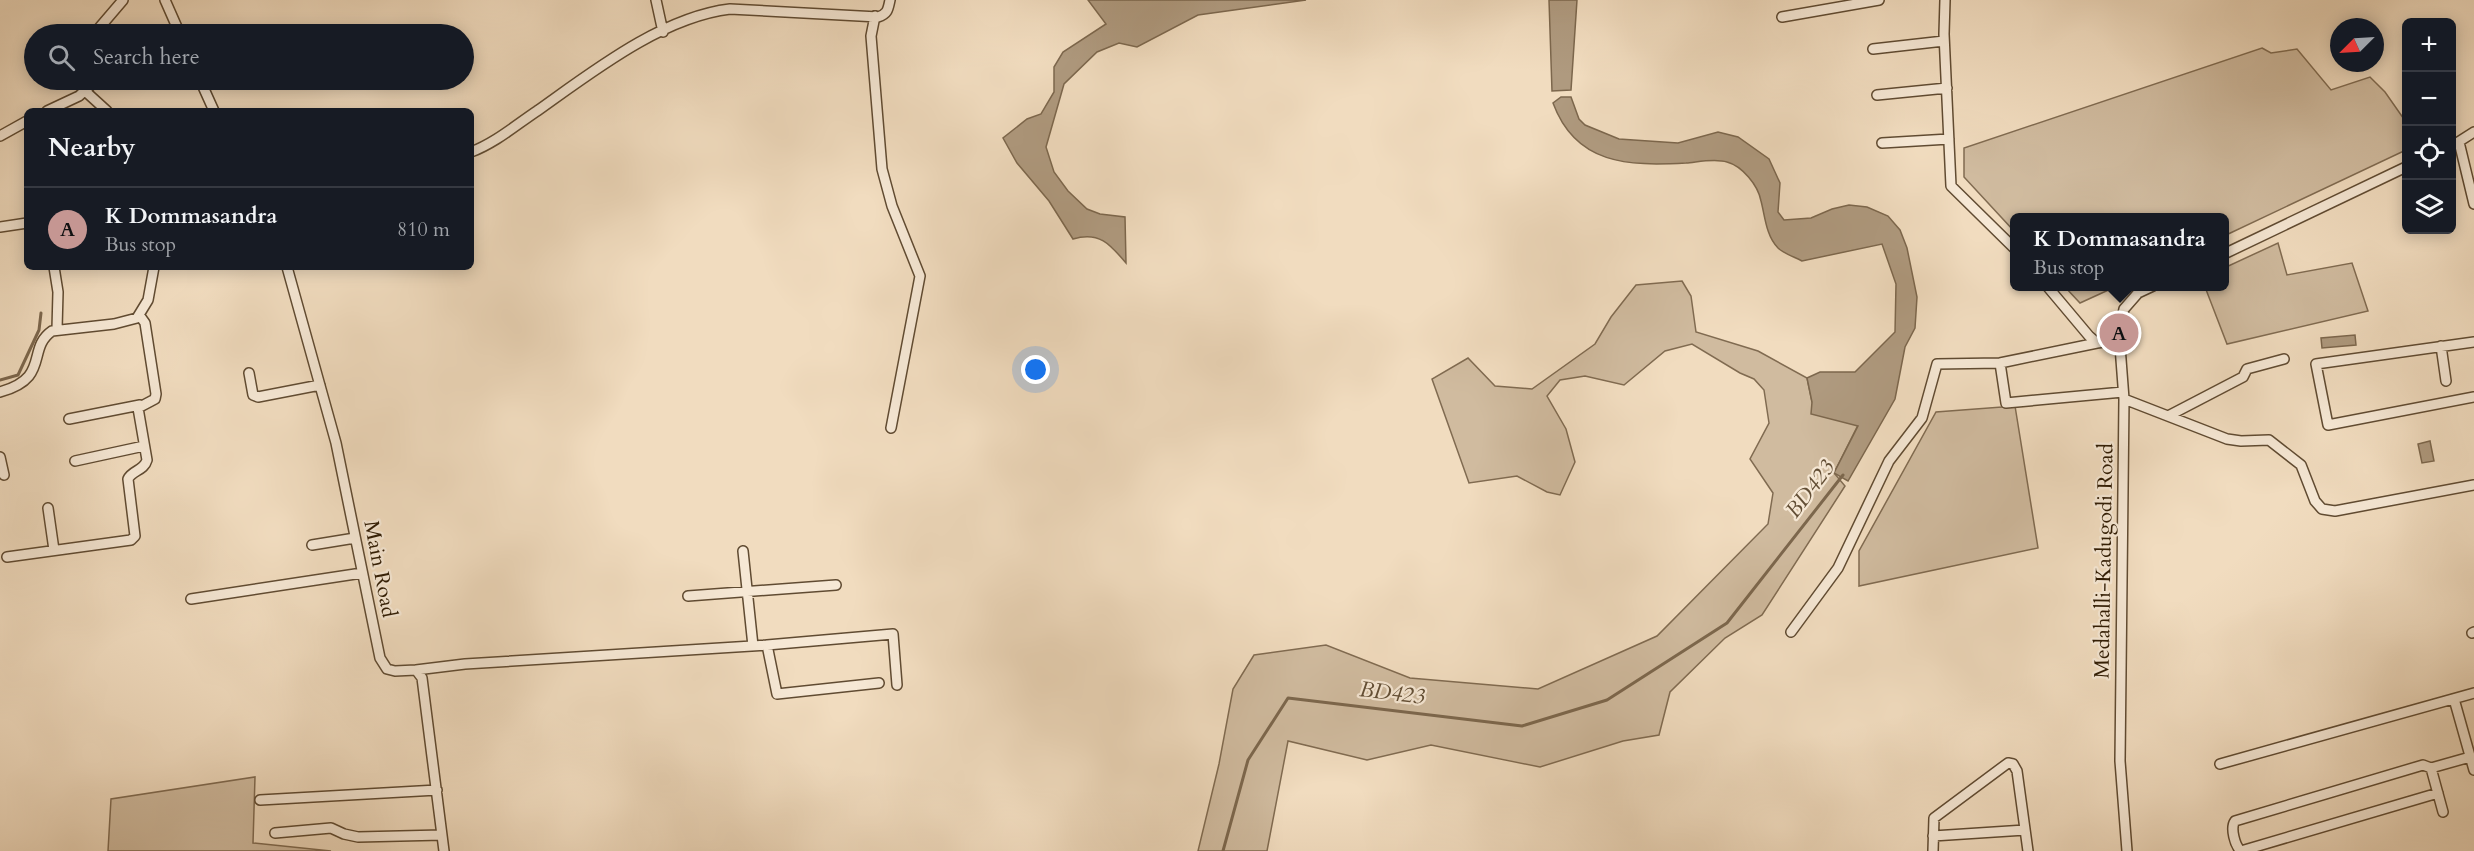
<!DOCTYPE html>
<html lang="en">
<head>
<meta charset="utf-8">
<style>
	:root { --surface:#171b24; --page:#20242c; --text:#f1f3f6; --muted:#9ea1a6; --line:#363941; --accent:#c59692 }
	body { margin:0; font-family:Cardo,serif; background:var(--page); color:var(--text) }
	.controls { position:absolute; right:18px; top:18px; display:grid; overflow:hidden; border-radius:9px; box-shadow:0 3px 15px #0003 }
	.controls button { width:54px; height:54px; display:grid; place-items:center; padding:0; border:0; border-bottom:2px solid var(--line); background:var(--surface); color:var(--text); font:30px sans-serif }
	.compass { position:absolute; left:2330px; top:18px; width:54px; height:54px; border-radius:50%; background:var(--surface); box-shadow:0 3px 15px #0003; rotate:246deg }
	.you { position:absolute; left:1036px; top:370px; width:21px; height:21px; margin:-15px; border:4px solid #fff; border-radius:50%; background:#1a73e8; box-shadow:0 0 0 9px #1a73e833 }
	.badge { display:grid; place-items:center; width:39px; height:39px; border-radius:50%; background:var(--accent); color:#111; font-size:20px; font-weight:700 }
	.pin { position:absolute; translate:-50% -50%; border:3px solid #fff; box-shadow:0 2px 6px #0006 }
	.popup { position:absolute; left:2010px; top:213px; width:219px; height:78px; box-sizing:border-box; display:grid; place-content:center; border-radius:9px; background:var(--surface); filter:drop-shadow(0 2px 4px #0005); font-size:20px; white-space:nowrap; color:var(--muted) }
	.popup b { font-size:22px; color:var(--text) }
	.popup::after { content:''; position:absolute; left:50%; top:100%; margin-left:-12px; border:12px solid transparent; border-top-color:var(--surface) }
	.list { margin:0; padding:0; list-style:none }
	h2 { display:flex; justify-content:space-between; align-items:center; height:78px; margin:0; padding:0 24px; font-size:26px }
	h2 small { font-size:20px; font-weight:400; color:var(--muted) }
	.list li { display:grid; grid-template-columns:39px 1fr auto; gap:18px; align-items:center; box-sizing:border-box; height:84px; padding:0 24px; border-top:2px solid var(--line) }
	.list b { display:block; font-size:22px; white-space:nowrap }
	.list p { margin:0; font-size:20px; white-space:nowrap; color:var(--muted) }
	.list em { font-size:20px; font-style:normal; color:var(--muted) }
	.icon { flex:none; width:33px; height:33px; fill:none; stroke:currentColor; stroke-width:2; stroke-linecap:round; stroke-linejoin:round }
	.map { position:relative; flex:none; width:2474px; height:851px; overflow:hidden }
	.search { position:absolute; background:var(--surface); box-shadow:0 3px 15px #0003; left:24px; top:24px; width:450px; height:66px; display:flex; align-items:center; gap:15px; box-sizing:border-box; padding:0 21px; border-radius:33px; color:var(--muted); font-size:22px }
	.panel { position:absolute; background:var(--surface); box-shadow:0 3px 15px #0003; left:24px; top:108px; width:450px; height:162px; border-radius:9px }
	.map>svg:first-child { display:block }
</style>
</head>
<body>
<div class="map">
<svg width="2474" height="851" viewBox="0 0 2474 851">
	<rect width="100%" height="100%" fill="#f1dcbf"/>
	<filter id="stains"><feTurbulence type="fractalNoise" baseFrequency=".00333" numOctaves="4"/><feColorMatrix values="0 0 0 0 .2 0 0 0 0 .09 0 0 0 0 .02 0 0 0 .5 -.17"/></filter>
	<radialGradient id="worn" r=".72"><stop offset=".6" stop-color="#630" stop-opacity="0"/><stop offset="1" stop-color="#630" stop-opacity=".3"/></radialGradient>
	<path fill="#d0bb9f" stroke="#806b51" stroke-width="1.5" d="M2262 48 2271 53 2297 49 2331 90 2370 77 2385 92 2406 122V150L2224 236V218H2014V231L1964 177V148Z
		M2278 243 2287 275 2352 263 2368 311 2227 344 2205 287 2224 286V268Z
		M1682 281 1691 296 1696 332 1758 351 1807 378 1812 402 1858 425 1834 473 1845 486 1762 615 1725 638 1670 692 1659 735 1623 741 1540 767 1431 745 1367 760 1288 741 1267 851H1198L1219 764 1233 689 1254 655 1326 645 1410 678 1538 689 1657 636 1768 524 1773 493 1750 459 1769 423 1764 390 1754 379 1740 373 1692 344 1665 351 1624 385 1585 376 1560 380 1547 396 1566 429 1575 462 1560 495 1547 492 1517 476 1469 483 1432 379 1468 358 1495 386 1532 389 1595 344 1611 317 1636 285Z
		M2065 287H2115L2080 303Z
		M2015 406 2038 548 1859 586V551L1936 412Z
		M255 777 253 843 331 851H108L111 799Z"/>
	<path fill="#af9a7f" stroke="#7c674d" stroke-width="1.5" d="M1088 0H1306L1198 15 1137 47 1119 43 1097 52 1064 84 1046 147 1054 172 1068 191 1087 209 1100 214 1125 217 1126 263C1110 244 1099 231 1073 239L1049 201 1017 163 1003 138 1027 119 1041 114 1054 92V67L1063 52 1106 24Z
		M1549 0H1577L1571 90 1552 91Z
		M1561 97H1571L1579 119 1585 125 1619 139 1678 143 1718 132 1738 137 1769 159 1780 183 1778 212 1784 220 1811 218 1832 209 1849 205 1867 207 1888 216 1900 230 1907 248 1917 297 1915 328 1905 347 1895 399 1848 481 1834 473 1858 426 1811 414 1812 402 1807 378 1820 372H1855L1895 332 1896 284 1882 244 1802 261C1795 257 1784 254 1778 248 1766 236 1765 216 1761 201 1758 185 1742 166 1727 162 1715 158 1698 162 1686 163 1628 166 1576 165 1553 103Z
		M2355 335 2356 345 2322 348 2321 338Z
		M2430 441 2434 461 2422 463 2418 444Z"/>
	<g fill="none" stroke-linecap="round" stroke-linejoin="round">
		<path stroke="#7c674d" stroke-width="3" d="M0 380 18 375 39 330 41 313
			M1223 851 1248 760 1288 698 1522 726 1607 700 1727 623 1843 475"/>
		<g stroke="#604b32" stroke-width="12">
			<path id="minor" d="M165 0 180 34
				M656 0 663 32
				M1945 0 1944 34 1951 186 2014 248
				M875 16 871 36 882 169 892 206 920 276 891 428
				M1782 17 1879 0
				M94 34 123 0
				M1873 49 1944 41
				M200 80 214 111
				M85 91 107 111
				M1877 95 1947 88
				M47 111 79 96 90 86V80
				M0 136 27 121
				M2459 142 2474 204
				M1882 143 1949 139
				M2452 146 2474 132
				M471 152C495 143 516 125 537 111 592 72 662 17 730 9L878 17C888 14 888 9 890 0
				M0 227 27 223
				M2224 254 2406 167
				M54 267 58 292 57 329
				M287 267 336 443 380 658 387 669 395 671 416 670 422 678 444 851
				M2047 286 2089 336 2097 343 2119 340
				M2474 342 2316 364 2328 425 2474 397
				M2441 346 2446 381
				M2000 363 2006 403 2123 392
				M249 373 253 395 258 397 320 385
				M0 392C51 378 26 349 52 331L114 324 137 318 148 300 154 267
				M2124 399 2227 439 2241 441 2269 440 2301 465 2315 501 2322 509 2335 511 2474 485
				M2170 415 2243 377 2247 369 2284 359
				M69 419 140 405
				M0 457 4 475
				M75 461 144 446
				M48 508 54 550
				M312 545 355 538
				M743 551 753 646
				M7 557 131 540 135 536 128 479C132 470 144 471 147 460L138 408 155 399 156 394 145 323 140 316
				M688 596 836 585
				M191 599 362 573
				M1791 632 1838 568 1889 461 1922 418 1937 364 2000 363 2097 343
				M2472 633 2474 632
				M767 645 777 694 879 683
				M416 670 465 664 767 645 893 634 897 685
				M2454 699 2474 770
				M2220 764 2474 693
				M2431 768 2470 757
				M2438 793 2241 851C2235 846 2230 828 2235 821L2423 765 2431 768 2443 812
				M260 800 437 790
				M275 833 331 828 344 834 358 837 442 835
				M1933 836 2025 830
				M1933 851 1934 818 2008 763 2013 764 2017 771 2028 851
				M2127 851 2120 761 2124 399 2119 333 2124 309 2138 293 2153 286"/>
		</g>
		<use href="#minor" stroke="#f6e8d5" stroke-width="9"/>
	</g>
	<g text-anchor="middle" dominant-baseline="central" stroke-width="4.5" stroke-linejoin="round" paint-order="stroke">
		<g font-size="21" fill="#2f1b03" stroke="#f6e8d5">
			<text transform="translate(2104 561) rotate(-89)">Medahalli-Kadugodi Road</text>
			<text transform="translate(380 569) rotate(79)">Main Road</text>
		</g>
		<g font-size="22" font-style="italic" fill="#624e35" stroke="#f6e8d5">
			<text transform="translate(1810 489) rotate(-53)">BD423</text>
			<text transform="translate(1392 693) rotate(7)">BD423</text>
		</g>
	</g>
	<rect width="100%" height="100%" filter="url(#stains)"/>
	<rect width="100%" height="100%" fill="url(#worn)"/>
</svg>
<div class="controls">
<button>+</button>
<button>−</button>
<button><svg class="icon" aria-label="locate" viewBox="0 0 24 24"><circle cx="12" cy="12" r="6"/><path d="M12 2v4M12 18v4M2 12h4M18 12h4"/></svg></button>
<button><svg class="icon" aria-label="layers" viewBox="0 0 24 24"><path d="M12 4l9 5-9 5-9-5zM3 14l9 5 9-5"/></svg></button>
</div>
<svg class="compass" viewBox="-18 -18 36 36"><path d="M0-13l5 13h-10z" fill="#e53935"/><path d="M0 13l5-13h-10z" fill="#9ea1a6"/></svg>
<div class="you"></div>
<div class="pin badge" style="left:2119px;top:333px">A</div>
<div class="popup"><b>K Dommasandra</b>Bus stop</div>
<div class="search"><svg class="icon" aria-label="search" viewBox="0 0 24 24"><circle cx="10" cy="10" r="6"/><path d="M15 15l6 6"/></svg>Search here</div>
<section class="panel">
<h2>Nearby<small></small></h2>
<ul class="list">
<li><span class="badge">A</span><div><b>K Dommasandra</b><p>Bus stop</p></div><em>810 m</em></li>
</ul>
</section>
</div>
</body>
</html>
